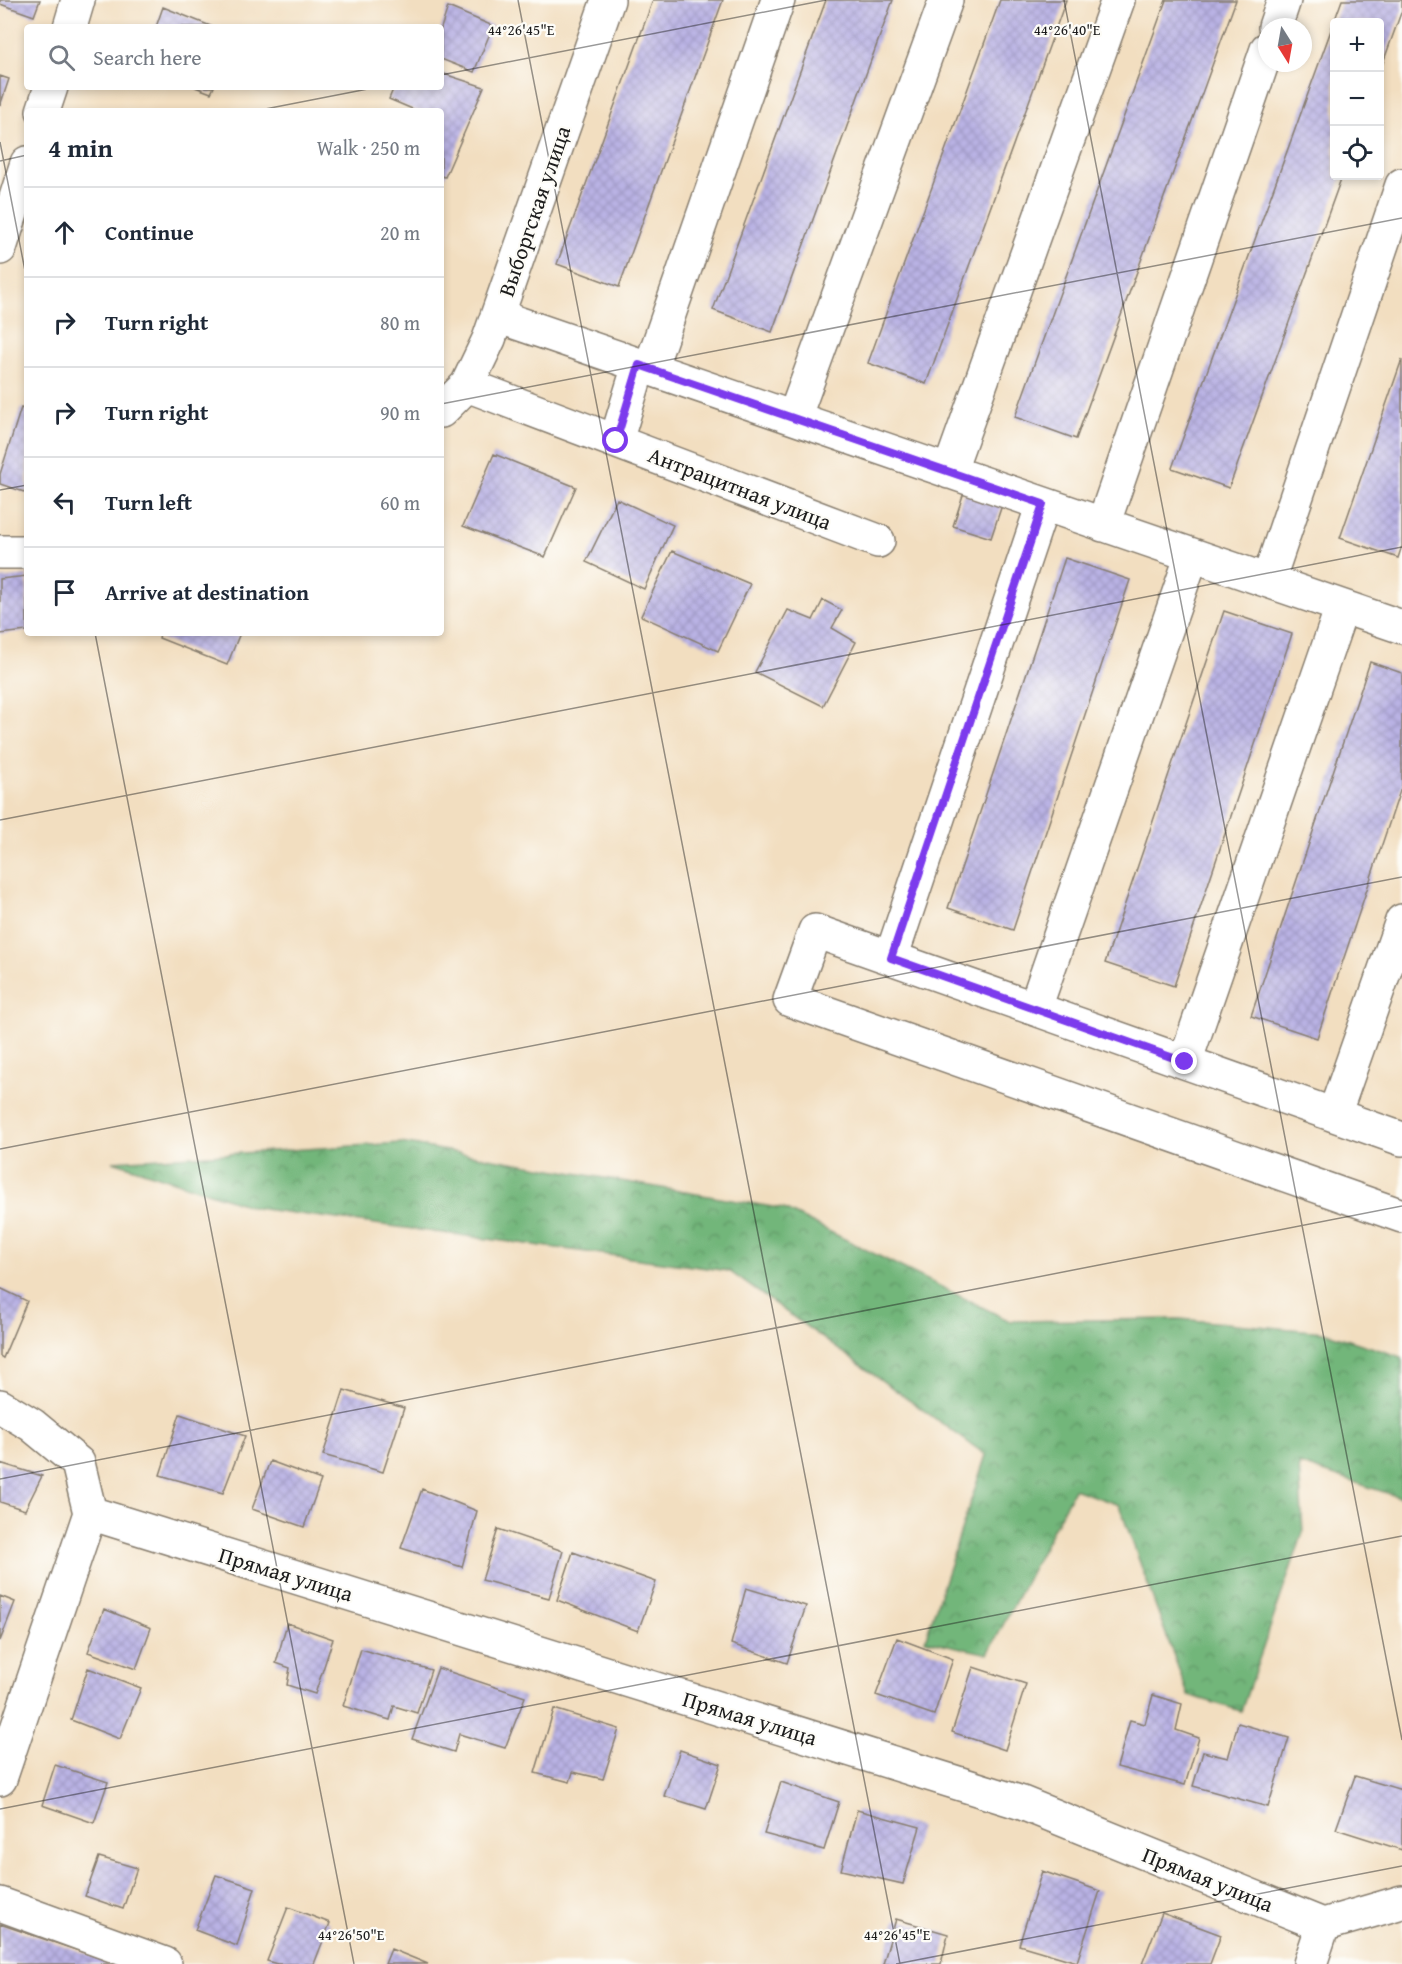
<!DOCTYPE html>
<html lang="en">
<head>
<meta charset="utf-8">
<style>
	:root { --surface:#fff; --page:#f6f6f7; --text:#1f2937; --muted:#747a83; --line:#e0e1e3 }
	body { margin:0; font-family:"Gentium Book Plus",serif; background:var(--page); color:var(--text) }
	.controls { position:absolute; right:18px; top:18px; display:grid; overflow:hidden; border-radius:6px; box-shadow:0 3px 9px #0003 }
	.controls button { width:54px; height:54px; display:grid; place-items:center; padding:0; border:0; border-bottom:2px solid var(--line); background:var(--surface); color:var(--text); font:30px sans-serif }
	.compass { position:absolute; left:1258px; top:18px; width:54px; height:54px; border-radius:50%; background:var(--surface); box-shadow:0 3px 9px #0003; rotate:169deg }
	.stop { position:absolute; width:18px; height:18px; margin:-14px; border:4px solid #7c3aed; border-radius:50%; background:#fff }
	.stop.end { background:#7c3aed; border-color:#fff; box-shadow:0 2px 6px #0008 }
	.list { margin:0; padding:0; list-style:none }
	h2 { display:flex; justify-content:space-between; align-items:center; height:78px; margin:0; padding:0 24px; font-size:26px }
	h2 small { font-size:20px; font-weight:400; color:var(--muted) }
	.list li { display:grid; grid-template-columns:39px 1fr auto; gap:18px; align-items:center; box-sizing:border-box; height:90px; padding:0 24px; border-top:2px solid var(--line) }
	.list b { display:block; font-size:22px; white-space:nowrap }
	.list em { font-size:20px; font-style:normal; color:var(--muted) }
	.icon { flex:none; width:33px; height:33px; fill:none; stroke:currentColor; stroke-width:2; stroke-linecap:round; stroke-linejoin:round }
	.map { position:relative; flex:none; width:1402px; height:1964px; overflow:hidden }
	.search { position:absolute; background:var(--surface); box-shadow:0 3px 9px #0003; left:24px; top:24px; width:420px; height:66px; display:flex; align-items:center; gap:15px; box-sizing:border-box; padding:0 21px; border-radius:6px; color:var(--muted); font-size:22px }
	.panel { position:absolute; background:var(--surface); box-shadow:0 3px 9px #0003; left:24px; top:108px; width:420px; height:528px; border-radius:6px }
	.map>svg:first-child { display:block }
</style>
</head>
<body>
<div class="map">
<svg width="1402" height="1964" viewBox="0 0 1402 1964">
	<defs>
		<pattern id="forest-crowns" width="20" height="18" patternUnits="userSpaceOnUse" patternTransform="scale(1.5)"><rect width="20" height="18" fill="#72b67a"/><path d="M2 6a3 3 0 1 1 6 0M12 15a3 3 0 1 1 6 0" fill="none" stroke="#5d9363"/></pattern>
		<pattern id="building-cross-hatch" width="8" height="8" patternUnits="userSpaceOnUse" patternTransform="scale(1.5)"><rect width="8" height="8" fill="#b9b2e4"/><path d="M0 0l8 8M0 8l8-8" fill="none" stroke="#9e98c3"/></pattern>
	</defs>
	<rect width="100%" height="100%" fill="#fdfcf7"/>
	<filter id="ink" filterUnits="userSpaceOnUse"><feTurbulence type="fractalNoise" baseFrequency=".0167" numOctaves="2"/><feDisplacementMap in="SourceGraphic" scale="12" xChannelSelector="R" yChannelSelector="G"/><feConvolveMatrix kernelMatrix="1 2 1 2 8 2 1 2 1" color-interpolation-filters="sRGB"/></filter>
	<filter id="wash" filterUnits="userSpaceOnUse"><feTurbulence type="fractalNoise" baseFrequency=".008" numOctaves="4" result="noise"/><feDisplacementMap in="SourceGraphic" scale="24" xChannelSelector="R" yChannelSelector="G"/><feGaussianBlur stdDeviation="1.35" result="paint"/><feColorMatrix in="noise" values="0 0 0 0 0 0 0 0 0 0 0 0 0 0 0 0 0 1.4 0 .05"/><feComposite in="paint" operator="in"/></filter>
	<g filter="url(#wash)">
		<rect width="100%" height="100%" fill="#f2dec0"/>
		<path fill="url(#forest-crowns)" stroke="#47694b" stroke-width="1.5" d="M401 1143 784 1209 1010 1321 1180 1319 1324 1332 1402 1357V1498L1299 1464 1303 1533 1241 1711 1188 1695 1119 1505 1074 1489 988 1654 925 1640 986 1455 729 1271 255 1208 113 1161Z"/>
		<g id="blocks">
			<path fill="url(#building-cross-hatch)" d="M0 0H40L34 16 0 4Z
				M653 0H723L619 287 557 264Z
				M826 0H893L772 332 713 310Z
				M1000 0H1066L926 384 868 363Z
				M1166 0H1236L1076 439 1015 417Z
				M1342 0H1402V10L1380 71V22H1334V176H1342L1229 488 1172 468Z
				M163 7 213 27H156Z
				M448 7 493 26 474 72 441 59V28Z
				M441 73 484 87 445 177 441 176V111H417L389 99 394 87H441Z
				M0 76 9 79 0 106Z
				M195 87H214L211 93Z
				M1402 359V546L1398 558 1340 538Z
				M21 408 27 410V493L0 484V474Z
				M494 454 576 487 545 557 463 526Z
				M964 492 1002 505 991 538 953 526Z
				M617 499 673 525 644 589 586 562Z
				M672 551 750 584 718 651 641 616Z
				M1065 558 1130 580 1013 930 948 908Z
				M27 576V631L0 634V579Z
				M823 600 842 610 832 628 856 642 823 706 755 672 788 610 813 620Z
				M1224 611 1292 634 1174 986 1105 963Z
				M160 633H240L227 665 159 638Z
				M1370 662 1402 673V785L1317 1038 1251 1016Z
				M0 1288 27 1301 3 1358 0 1356Z
				M344 1390 404 1408 383 1472 323 1455Z
				M180 1414 245 1436 223 1493 160 1475Z
				M270 1461 321 1480 304 1527 252 1509Z
				M0 1463 42 1476 25 1510 0 1502Z
				M422 1489 477 1511 462 1567 401 1548Z
				M498 1529 563 1551 549 1598 482 1580Z
				M573 1552 656 1582 638 1631 557 1600Z
				M746 1588 806 1606 787 1663 731 1644Z
				M0 1596 15 1602 0 1641Z
				M104 1609 151 1628 136 1669 88 1652Z
				M287 1623 333 1639 315 1694 287 1685 290 1668 276 1663Z
				M897 1638 953 1659 934 1715 876 1695Z
				M361 1649 431 1670 417 1713 394 1706 390 1720 343 1706Z
				M973 1667 1026 1684 1005 1750 952 1732Z
				M88 1668 141 1688 120 1739 71 1720Z
				M438 1668 525 1697 505 1748 459 1734 454 1752 412 1739Z
				M1153 1695 1182 1704 1176 1730 1199 1738 1185 1785 1117 1767 1130 1720 1145 1724Z
				M554 1709 619 1729 603 1779 573 1772 570 1782 535 1773Z
				M1238 1723 1289 1738 1268 1807 1193 1786 1203 1752 1228 1758Z
				M680 1750 721 1764 706 1809 664 1796Z
				M55 1765 108 1782 94 1823 42 1805Z
				M1355 1776 1402 1790V1850L1336 1829Z
				M781 1782 839 1802 824 1850 764 1834Z
				M857 1810 920 1827 903 1884 841 1870Z
				M99 1857 137 1868 123 1909 85 1896Z
				M1042 1871 1100 1891 1077 1962 1019 1945Z
				M216 1875 255 1888 237 1946 195 1930Z
				M288 1907 330 1923 314 1964H277L267 1961Z
				M1162 1913 1221 1935 1210 1964H1142Z
				M896 1919 948 1934 941 1964H883Z
				M0 1924 117 1964H0Z
				M391 1949 428 1964H385Z"/>
		</g>
	</g>
	<g filter="url(#ink)">
		<use href="#blocks" fill-opacity="0" stroke="#877d6e" stroke-width="1.5"/>
		<g fill="none" stroke-linecap="round" stroke-linejoin="round">
			<g stroke="#877d6e" stroke-width="36">
				<path id="minor" d="M70 27 78 0
					M1275 27 1284 0
					M43 111 51 87
					M0 248 27 163
					M497 316 1402 627
					M650 369 778 0
					M467 385 878 541
					M441 411 467 385 489 339 608 0
					M794 418 946 0
					M616 441 639 365
					M949 472 1118 0
					M1103 525 1267 49
					M0 552H27
					M1268 581 1402 185
					M891 958 1043 504
					M1035 1008 1192 555
					M1185 1062 1342 607
					M1334 1115 1402 921
					M1402 1139 815 931 790 1000 1402 1216
					M0 1406 32 1425 78 1463 90 1513
					M90 1513 1022 1803 1323 1925 1402 1902
					M0 1779 90 1513
					M0 1904 165 1964
					M1310 1964 1323 1925"/>
			</g>
			<use href="#minor" stroke="#fff" stroke-width="33"/>
		</g>
	</g>
	<g fill="none" stroke-linecap="round" stroke-linejoin="round" filter="url(#ink)">
		<path stroke="#7c3aed" stroke-width="8" d="M616 441 639 365 1043 504 891 958 1185 1062"/>
	</g>
	<path fill="none" stroke="#1c1c1c" stroke-width="1.5" stroke-opacity="0.45" d="M518 0 900 1964M1064 0 1402 1740M441 75 826 0M255 111 378 87M0 142 27 281M0 161 27 155M441 404 1402 218M0 490 27 485M95 633 354 1964M0 820 1402 547M0 1149 1402 877M0 1479 1402 1206M0 1809 1402 1536M896 1964 1402 1866"/>
	<g text-anchor="middle" dominant-baseline="central" stroke-width="4.5" stroke-linejoin="round" paint-order="stroke">
		<g font-size="22" fill="#1c1c1c" stroke="#fdfcf7">
			<text transform="translate(534 211) rotate(-71)">Выборгская улица</text>
			<text transform="translate(740 488) rotate(21)">Антрацитная улица</text>
			<text transform="translate(286 1574) rotate(17)">Прямая улица</text>
			<text transform="translate(750 1718) rotate(17)">Прямая улица</text>
			<text transform="translate(1208 1879) rotate(22)">Прямая улица</text>
		</g>
	</g>
	<g font-size="15" text-anchor="middle" fill="#1c1c1c" stroke="#fdfcf7" stroke-width="4.5" stroke-linejoin="round" paint-order="stroke">
		<text x="521" y="35">44°26'45"E</text>
		<text x="1067" y="35">44°26'40"E</text>
		<text x="351" y="1940">44°26'50"E</text>
		<text x="897" y="1940">44°26'45"E</text>
	</g>
</svg>
<div class="controls">
<button>+</button>
<button>−</button>
<button><svg class="icon" aria-label="locate" viewBox="0 0 24 24"><circle cx="12" cy="12" r="6"/><path d="M12 2v4M12 18v4M2 12h4M18 12h4"/></svg></button>
</div>
<svg class="compass" viewBox="-18 -18 36 36"><path d="M0-13l5 13h-10z" fill="#e53935"/><path d="M0 13l5-13h-10z" fill="#747a83"/></svg>
<div class="stop" style="left:616px;top:441px"></div>
<div class="stop end" style="left:1185px;top:1062px"></div>
<div class="search"><svg class="icon" aria-label="search" viewBox="0 0 24 24"><circle cx="10" cy="10" r="6"/><path d="M15 15l6 6"/></svg>Search here</div>
<section class="panel">
<h2>4 min<small>Walk · 250 m</small></h2>
<ul class="list">
<li><svg class="icon" aria-label="ahead" viewBox="0 0 24 24"><path d="M12 20V5M6 11l6-6 6 6"/></svg><div><b>Continue</b></div><em>20 m</em></li>
<li><svg class="icon" aria-label="right" viewBox="0 0 24 24"><path d="M7 20v-9h11M14 6l5 5-5 5"/></svg><div><b>Turn right</b></div><em>80 m</em></li>
<li><svg class="icon" aria-label="right" viewBox="0 0 24 24"><path d="M7 20v-9h11M14 6l5 5-5 5"/></svg><div><b>Turn right</b></div><em>90 m</em></li>
<li><svg class="icon" aria-label="left" viewBox="0 0 24 24"><path d="M17 20v-9H6M10 6l-5 5 5 5"/></svg><div><b>Turn left</b></div><em>60 m</em></li>
<li><svg class="icon" aria-label="arrive" viewBox="0 0 24 24"><path d="M6 21V4h12l-3 4 3 4H6"/></svg><div><b>Arrive at destination</b></div></li>
</ul>
</section>
</div>
</body>
</html>
